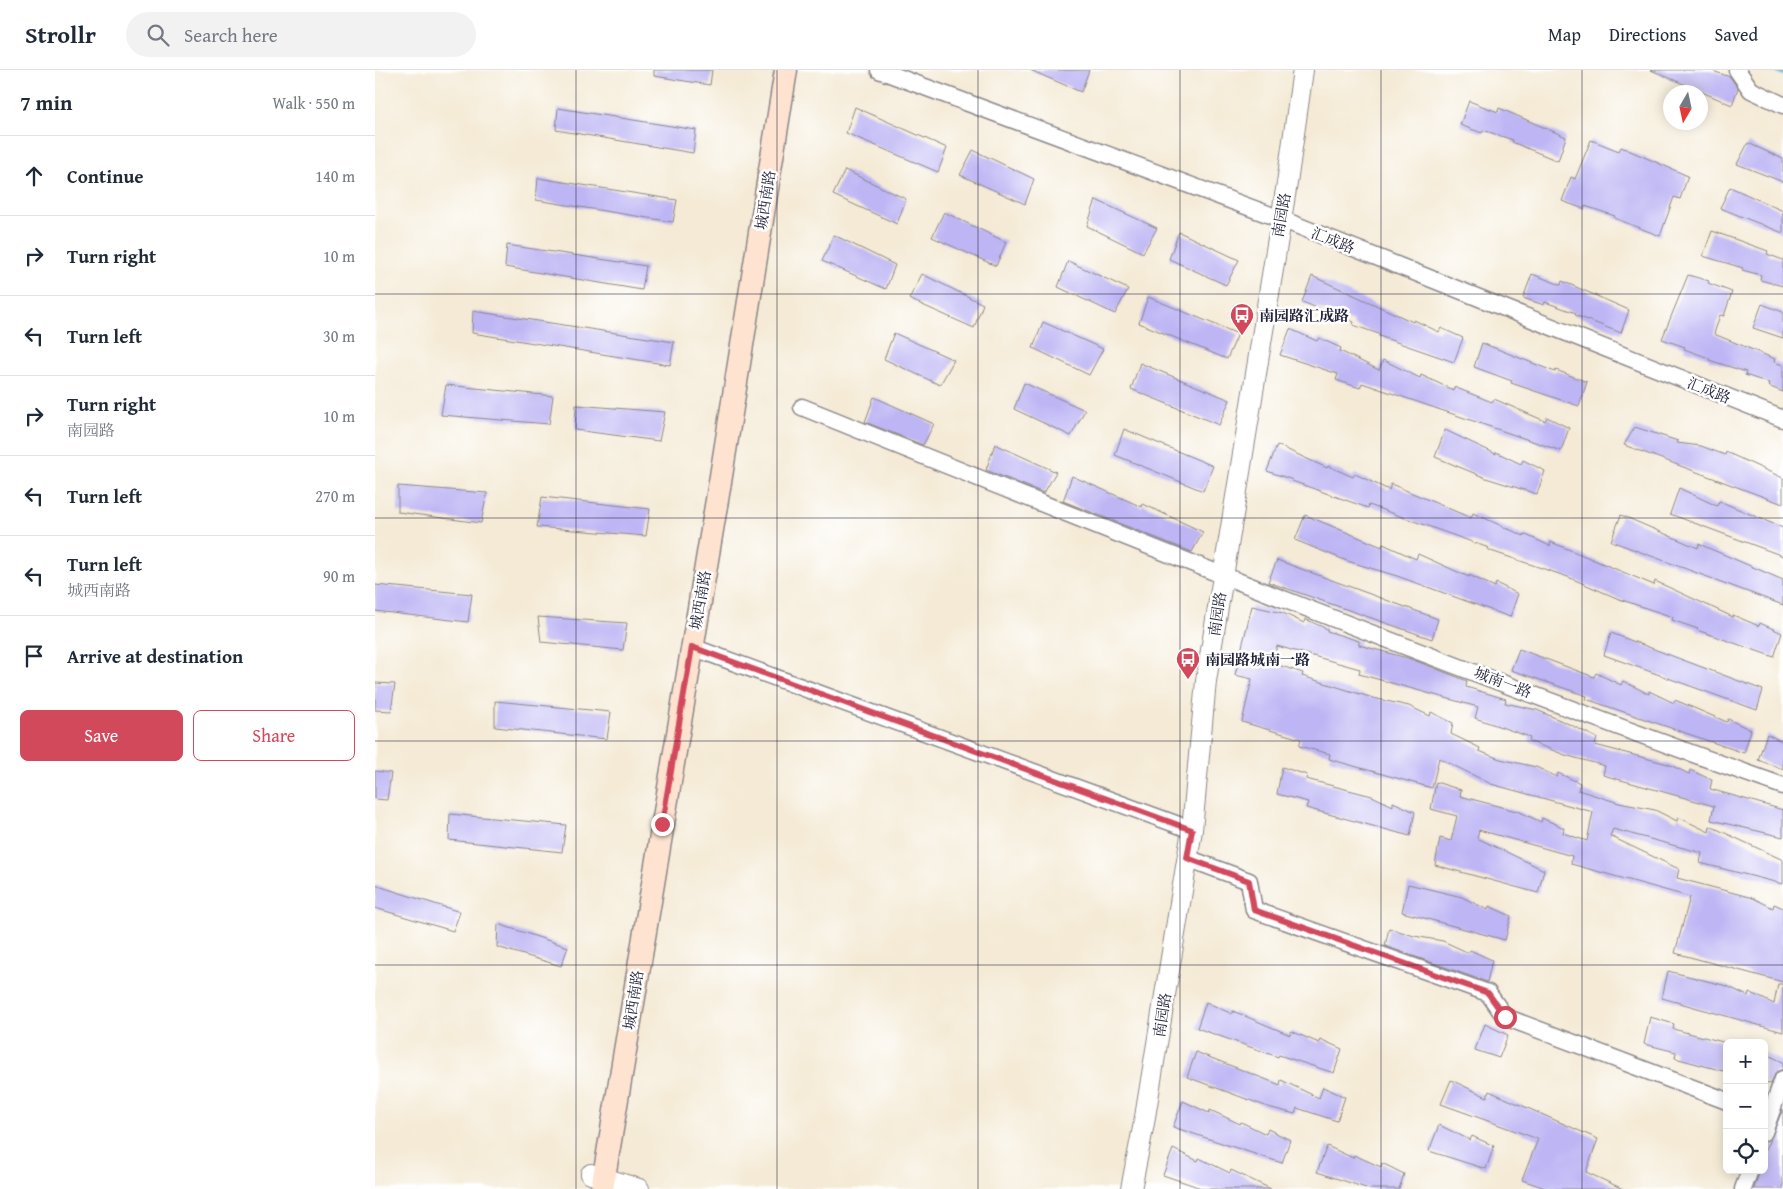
<!DOCTYPE html>
<html lang="en">
<head>
<meta charset="utf-8">
<style>
	:root { --surface:#fff; --page:#f2f2f3; --text:#1f2937; --muted:#747a83; --line:#e0e1e3; --accent:#d1495b }
	body { margin:0; font-family:"Gentium Book Plus","Noto Serif SC",serif; background:var(--page); color:var(--text) }
	.controls { position:absolute; right:15px; bottom:15px; display:grid; overflow:hidden; border-radius:8px; box-shadow:0 2px 12px #0003 }
	.controls button { width:45px; height:45px; display:grid; place-items:center; padding:0; border:0; border-bottom:1px solid var(--line); background:var(--surface); color:var(--text); font:25px sans-serif }
	.compass { position:absolute; left:1288px; top:15px; width:45px; height:45px; border-radius:50%; background:var(--surface); box-shadow:0 2px 12px #0003; rotate:189deg }
	.stop { position:absolute; width:15px; height:15px; margin:-11px; border:4px solid #d1495b; border-radius:50%; background:#fff }
	.stop.end { background:#d1495b; border-color:#fff; box-shadow:0 1px 5px #0008 }
	.list { margin:0; padding:0; list-style:none }
	h2 { display:flex; justify-content:space-between; align-items:center; height:65px; margin:0; padding:0 20px; font-size:21px }
	h2 small { font-size:16px; font-weight:400; color:var(--muted) }
	.list li { display:grid; grid-template-columns:32px 1fr auto; gap:15px; align-items:center; box-sizing:border-box; height:80px; padding:0 20px; border-top:1px solid var(--line) }
	.list b { display:block; font-size:19px; white-space:nowrap }
	.list p { margin:0; font-size:16px; white-space:nowrap; color:var(--muted) }
	.list em { font-size:16px; font-style:normal; color:var(--muted) }
	.actions { display:flex; gap:10px; padding:15px 20px }
	.actions a { flex:1; padding:11px 0; border:1px solid var(--accent); border-radius:8px; text-align:center; font-size:18px; color:var(--accent) }
	.actions .main { background:var(--accent); color:#fff }
	.icon { flex:none; width:28px; height:28px; fill:none; stroke:currentColor; stroke-width:2; stroke-linecap:round; stroke-linejoin:round }
	.map { position:relative; flex:none; width:1408px; height:1119px; overflow:hidden }
	header { display:flex; align-items:center; gap:30px; box-sizing:border-box; height:70px; padding:0 25px; background:var(--surface); border-bottom:1px solid var(--line) }
	header strong { font-size:24px }
	nav { display:flex; gap:28px; margin-inline-start:auto; font-size:18px }
	.search { width:350px; height:45px; background:var(--page); display:flex; align-items:center; gap:12px; box-sizing:border-box; padding:0 18px; border-radius:28px; color:var(--muted); font-size:19px }
	main { display:flex }
	aside { flex:1; background:var(--surface) }
	.map>svg:first-child { display:block }
</style>
</head>
<body>
<header>
<strong>Strollr</strong>
<div class="search"><svg class="icon" aria-label="search" viewBox="0 0 24 24"><circle cx="10" cy="10" r="6"/><path d="M15 15l6 6"/></svg>Search here</div>
<nav><a>Map</a><a>Directions</a><a>Saved</a></nav>
</header>
<main>
<aside>
<h2>7 min<small>Walk · 550 m</small></h2>
<ul class="list">
<li><svg class="icon" aria-label="ahead" viewBox="0 0 24 24"><path d="M12 20V5M6 11l6-6 6 6"/></svg><div><b>Continue</b></div><em>140 m</em></li>
<li><svg class="icon" aria-label="right" viewBox="0 0 24 24"><path d="M7 20v-9h11M14 6l5 5-5 5"/></svg><div><b>Turn right</b></div><em>10 m</em></li>
<li><svg class="icon" aria-label="left" viewBox="0 0 24 24"><path d="M17 20v-9H6M10 6l-5 5 5 5"/></svg><div><b>Turn left</b></div><em>30 m</em></li>
<li><svg class="icon" aria-label="right" viewBox="0 0 24 24"><path d="M7 20v-9h11M14 6l5 5-5 5"/></svg><div><b>Turn right</b><p>南园路</p></div><em>10 m</em></li>
<li><svg class="icon" aria-label="left" viewBox="0 0 24 24"><path d="M17 20v-9H6M10 6l-5 5 5 5"/></svg><div><b>Turn left</b></div><em>270 m</em></li>
<li><svg class="icon" aria-label="left" viewBox="0 0 24 24"><path d="M17 20v-9H6M10 6l-5 5 5 5"/></svg><div><b>Turn left</b><p>城西南路</p></div><em>90 m</em></li>
<li><svg class="icon" aria-label="arrive" viewBox="0 0 24 24"><path d="M6 21V4h12l-3 4 3 4H6"/></svg><div><b>Arrive at destination</b></div></li>
</ul>
<div class="actions"><a class="main">Save</a><a>Share</a></div>
</aside>
<div class="map">
<svg width="1408" height="1119" viewBox="0 0 1408 1119">
	<rect width="100%" height="100%" fill="#fff"/>
	<filter id="ink" filterUnits="userSpaceOnUse"><feTurbulence type="fractalNoise" baseFrequency=".02" numOctaves="2"/><feDisplacementMap in="SourceGraphic" scale="10" xChannelSelector="R" yChannelSelector="G"/><feConvolveMatrix kernelMatrix="1 2 1 2 8 2 1 2 1" color-interpolation-filters="sRGB"/></filter>
	<filter id="wash" filterUnits="userSpaceOnUse"><feTurbulence type="fractalNoise" baseFrequency=".0096" numOctaves="4" result="noise"/><feDisplacementMap in="SourceGraphic" scale="20" xChannelSelector="R" yChannelSelector="G"/><feGaussianBlur stdDeviation="1.12" result="paint"/><feColorMatrix in="noise" values="0 0 0 0 0 0 0 0 0 0 0 0 0 0 0 0 0 1.4 0 .05"/><feComposite in="paint" operator="in"/></filter>
	<g filter="url(#wash)">
		<rect width="100%" height="100%" fill="#f4ead5"/>
		<g fill="none" stroke-linecap="round" stroke-linejoin="round">
			<path stroke="#3facbd" stroke-width="4" d="M1401 0 1408 4"/>
		</g>
		<g id="blocks">
			<path fill="#bdb5f4" d="M279 0H337L335 15 279 6Z
				M655 0H714L706 22Z
				M1276 0H1335L1355 7 1363 18 1357 35Z
				M1094 31 1123 42 1124 38 1191 67 1183 91 1137 72 1138 70 1108 60 1107 63 1085 55Z
				M480 37 572 78 563 102 471 63Z
				M183 38 321 60 318 83 181 60Z
				M1216 70 1244 81 1246 77 1313 106 1305 129 1299 127 1285 166 1239 148 1240 146 1210 136 1209 139 1187 131 1196 107 1200 109Z
				M1373 73 1408 89V112L1362 94Z
				M598 80 659 109 650 134 585 105Z
				M470 100 531 129 522 154 458 125Z
				M163 108 302 130 298 152 161 130Z
				M1355 117 1408 141V163L1345 138Z
				M721 130 782 158 768 183 712 156Z
				M569 142 631 172 621 196 557 167Z
				M1337 161 1393 181 1392 184 1408 190V216L1385 210 1386 205 1367 200 1368 198 1328 186Z
				M804 162 864 190 851 215 794 189Z
				M459 165 520 195 511 219 447 191Z
				M132 175 271 196 267 220 130 197Z
				M693 191 753 219 740 244 683 217Z
				M547 204 608 234 599 258 534 229Z
				M1157 204 1186 215 1187 211 1254 240 1246 263 1200 245 1201 243 1170 232 1169 235 1148 228Z
				M1313 205 1334 211 1333 213 1357 222 1349 246 1345 245 1339 264 1400 289 1399 292 1408 295V322L1393 316 1394 313 1370 305 1371 302 1334 290V288L1309 279 1310 277 1287 269Z
				M937 206 1038 252 1039 250 1064 262 1066 258 1088 268 1079 292 1004 266V264L978 255 979 252 927 232Z
				M773 227 863 264 852 289 764 253Z
				M1387 234 1408 242V268L1378 258Z
				M98 241 299 272 295 295 97 263Z
				M668 252 728 279 714 305 658 278Z
				M915 259 942 271 944 268 966 278 965 281 1004 300 1008 290 1045 308 1046 305 1078 320 1079 317 1117 332 1119 329 1170 351 1172 347 1194 358 1186 381 987 313 985 318 961 310 963 304 905 285Z
				M519 263 579 290 565 315 509 289Z
				M1107 273 1180 302 1181 300 1212 312 1204 336 1136 313 1137 311 1099 297Z
				M765 293 855 330 844 355 756 319Z
				M649 313 710 340 696 366 639 339Z
				M71 315 178 326 174 354 66 345Z
				M499 327 559 354 548 375 490 352Z
				M201 335 290 342 284 371 200 360Z
				M1260 357 1303 371 1302 373 1326 376 1350 385 1351 382 1408 408V434L1249 375Z
				M749 359 838 396 828 421 740 385Z
				M1070 360 1121 384V382L1146 394 1148 390 1170 401 1162 424 1111 408 1060 387Z
				M620 374 681 402 669 423 611 400Z
				M902 375 952 398 953 396 978 407 980 404 1014 420 1016 414 1096 448 1098 443 1149 466V464L1175 476 1176 472 1279 515 1280 511 1358 547V545L1384 556 1385 553 1407 563 1399 587 1322 560 1323 559 1297 550 1298 547 1244 529 1193 507 1113 480 1114 478 994 435 993 438 917 411 918 410 892 401Z
				M697 406 767 437 768 434 828 462 817 482 688 431Z
				M23 416 112 423 106 453 23 442Z
				M1304 418 1342 436 1344 431 1408 458V486L1295 444Z
				M167 427 275 439 271 466 162 457Z
				M930 445 1007 477 1008 474 1041 489 1043 484 1094 507V505L1120 517 1121 513 1143 524 1135 547 1022 506 972 491 920 470Z
				M1246 445 1323 478 1324 474 1408 510V535L1236 471Z
				M902 490 1063 549 1057 569 893 512Z
				M0 515 97 524 93 552 0 541Z
				M877 536 908 543 929 553 930 549 952 559V561L984 571V575L1036 589 1092 611 1091 617 1131 629 1130 633 1162 640 1196 655 1222 668 1220 675 1293 694 1314 704 1315 700 1337 710 1335 719 1408 740V767L1336 750 1339 736 1228 705 1230 696 1190 685 1154 671 1155 667 1100 648 1103 637 984 604 985 599 902 576 897 593 928 603 927 606 998 628 1034 636 1055 646 1056 642 1078 653 1076 664 1105 678 1104 681 1125 689 1161 697 1182 707 1183 703 1205 713 1203 720 1244 733 1280 740 1302 751 1303 747 1334 762 1335 756 1408 790V814L1325 793 1327 783 1238 759 1235 766 1304 799 1302 808 1378 828 1398 838 1399 834 1408 838V912L1300 883 1315 827 1196 794 1197 786 1104 760 1102 768 1169 800 1163 823 1060 795 1065 768 1076 771 1082 746 1056 739 1061 712 1086 720 1085 726 1145 742 1166 752 1167 748 1189 758 1188 763 1212 771 1218 742 1116 714 1064 688 1057 718 954 689 955 684 924 676 926 669 867 652 877 609 860 605Z
				M163 547 252 553 248 580 166 572Z
				M1236 563 1388 620 1382 640 1229 585Z
				M1144 579 1219 607 1221 603 1246 615 1248 611 1274 624V621L1299 633 1300 630 1352 652 1353 649 1376 660 1369 683 1211 629 1212 626 1136 600Z
				M0 613 20 614 16 641 0 640Z
				M120 631 236 642 232 669 120 657Z
				M1392 664 1408 672V699L1383 690Z
				M907 697 932 705 931 709 997 726 1018 736V732L1040 742 1035 766 931 738 933 732 902 724Z
				M0 701 16 703 12 730 0 729Z
				M75 744 191 755 187 782 74 770Z
				M1033 814 1087 827 1113 840 1114 836 1136 846 1130 870 1027 842Z
				M0 815 85 842 78 861 0 838Z
				M123 854 193 877 186 896 122 877Z
				M1014 858 1039 866 1068 871 1094 883 1095 880 1117 890 1112 912 1010 876Z
				M1293 901 1352 916 1373 926 1374 922 1399 934 1403 914H1408V962L1287 928Z
				M831 932 857 944 858 941 915 965 916 961 944 973 945 969 967 979 959 1003 904 985 903 987 822 958Z
				M1275 947 1299 954 1298 959 1352 973V1002L1300 988 1301 982 1269 974Z
				M1110 954 1133 965 1124 988 1100 980Z
				M821 982 905 1015 906 1010 944 1028 948 1017 970 1027 962 1051 922 1038 920 1044 893 1037 812 1007Z
				M1389 983 1408 992V999L1401 1002 1396 1014 1389 1012Z
				M1076 1010 1112 1027 1114 1021 1223 1069 1211 1102 1248 1119H1173L1147 1110 1163 1069 1066 1034Z
				M808 1031 834 1043 835 1040 865 1054 866 1052 891 1064 893 1059 915 1070 907 1093 798 1057Z
				M1408 1039V1119H1379L1385 1100H1389V1083Z
				M1064 1055 1095 1070 1097 1066 1119 1076 1111 1099 1054 1081Z
				M952 1076 978 1088 979 1085 1006 1097 1007 1093 1029 1104 1024 1119H994L942 1102Z
				M798 1079 823 1091 824 1088 855 1103 856 1100 896 1119H829L788 1105Z"/>
		</g>
	</g>
	<g filter="url(#ink)">
		<use href="#blocks" fill-opacity="0" stroke="#8b8688" stroke-width="1"/>
		<g fill="none" stroke-linecap="round" stroke-linejoin="round">
			<g stroke="#8b8688" stroke-width="19">
				<path id="minor" d="M504 0 906 149 1408 349
					M1362 0 1376 20 1408 35
					M427 337C752 468 1077 599 1408 716
					M317 577 817 760
					M812 788 874 811 879 840 1113 923 1130 947 1352 1031
					M1389 1062 1408 1009
					M1368 1119 1375 1100"/>
			</g>
			<g stroke="#8b8688" stroke-width="22">
				<path id="tertiary" d="M216 1104 264 1119
					M756 1119 769 1053 817 760 831 611 912 113 928 0"/>
			</g>
			<g stroke="#8b8688" stroke-width="25">
				<path id="secondary" d="M227 1119 346 406 411 0"/>
			</g>
			<use href="#minor" stroke="#fff" stroke-width="16"/>
			<use href="#tertiary" stroke="#fff" stroke-width="20"/>
			<use href="#secondary" stroke="#fee3d1" stroke-width="22"/>
		</g>
	</g>
	<g fill="none" stroke-linecap="round" stroke-linejoin="round" filter="url(#ink)">
		<path stroke="#d1495b" stroke-width="6" d="M287 754 317 577 817 760 812 788 874 811 879 840 1113 923 1130 947"/>
	</g>
	<path fill="none" stroke="#22223b" stroke-width="1" stroke-opacity="0.55" d="M201 0V1119M402 0V1119M603 0V1119M805 0V1119M1006 0V1119M1207 0V1119M0 224H1408M0 448H1408M0 671H1408M0 895H1408"/>
	<defs>
		<g id="bus-pin" transform="scale(1.25)"><path d="M0 17L-7.5 6A9.5 9.5 0 1 1 7.5 6Z" fill="#d1495b" stroke="#fff"/><path d="M-5-6H5V4H4V6H2V4H-2V6H-4V4H-5ZM-3.5-4V0h7V-4ZM-3.5 1.2v1.5H-2V1.2ZM2 1.2v1.5H3.5V1.2Z" fill="#fff"/></g>
	</defs>
	<g fill-rule="evenodd">
		<use href="#bus-pin" x="867" y="245"/>
		<use href="#bus-pin" x="813" y="589"/>
	</g>
	<g text-anchor="middle" dominant-baseline="central" stroke-width="5" stroke-linejoin="round" paint-order="stroke">
		<g font-size="15" fill="#22223b" stroke="#fff">
			<text transform="translate(390 130) rotate(-81)">城西南路</text>
			<text transform="translate(906 145) rotate(-80)">南园路</text>
			<text transform="translate(958 170) rotate(22)">汇成路</text>
			<text transform="translate(1334 320) rotate(22)">汇成路</text>
			<text transform="translate(325 530) rotate(-80)">城西南路</text>
			<text transform="translate(842 544) rotate(-81)">南园路</text>
			<text transform="translate(1128 612) rotate(21)">城南一路</text>
			<text transform="translate(258 930) rotate(-81)">城西南路</text>
			<text transform="translate(787 945) rotate(-81)">南园路</text>
		</g>
		<g font-size="15" font-weight="bold" fill="#22223b" stroke="#fff" text-anchor="start">
			<text x="884" y="245">南园路汇成路</text>
			<text x="830" y="589">南园路城南一路</text>
		</g>
	</g>
</svg>
<div class="controls">
<button>+</button>
<button>−</button>
<button><svg class="icon" aria-label="locate" viewBox="0 0 24 24"><circle cx="12" cy="12" r="6"/><path d="M12 2v4M12 18v4M2 12h4M18 12h4"/></svg></button>
</div>
<svg class="compass" viewBox="-18 -18 36 36"><path d="M0-13l5 13h-10z" fill="#e53935"/><path d="M0 13l5-13h-10z" fill="#747a83"/></svg>
<div class="stop" style="left:1130px;top:947px"></div>
<div class="stop end" style="left:287px;top:754px"></div>
</div>
</main>
</body>
</html>
